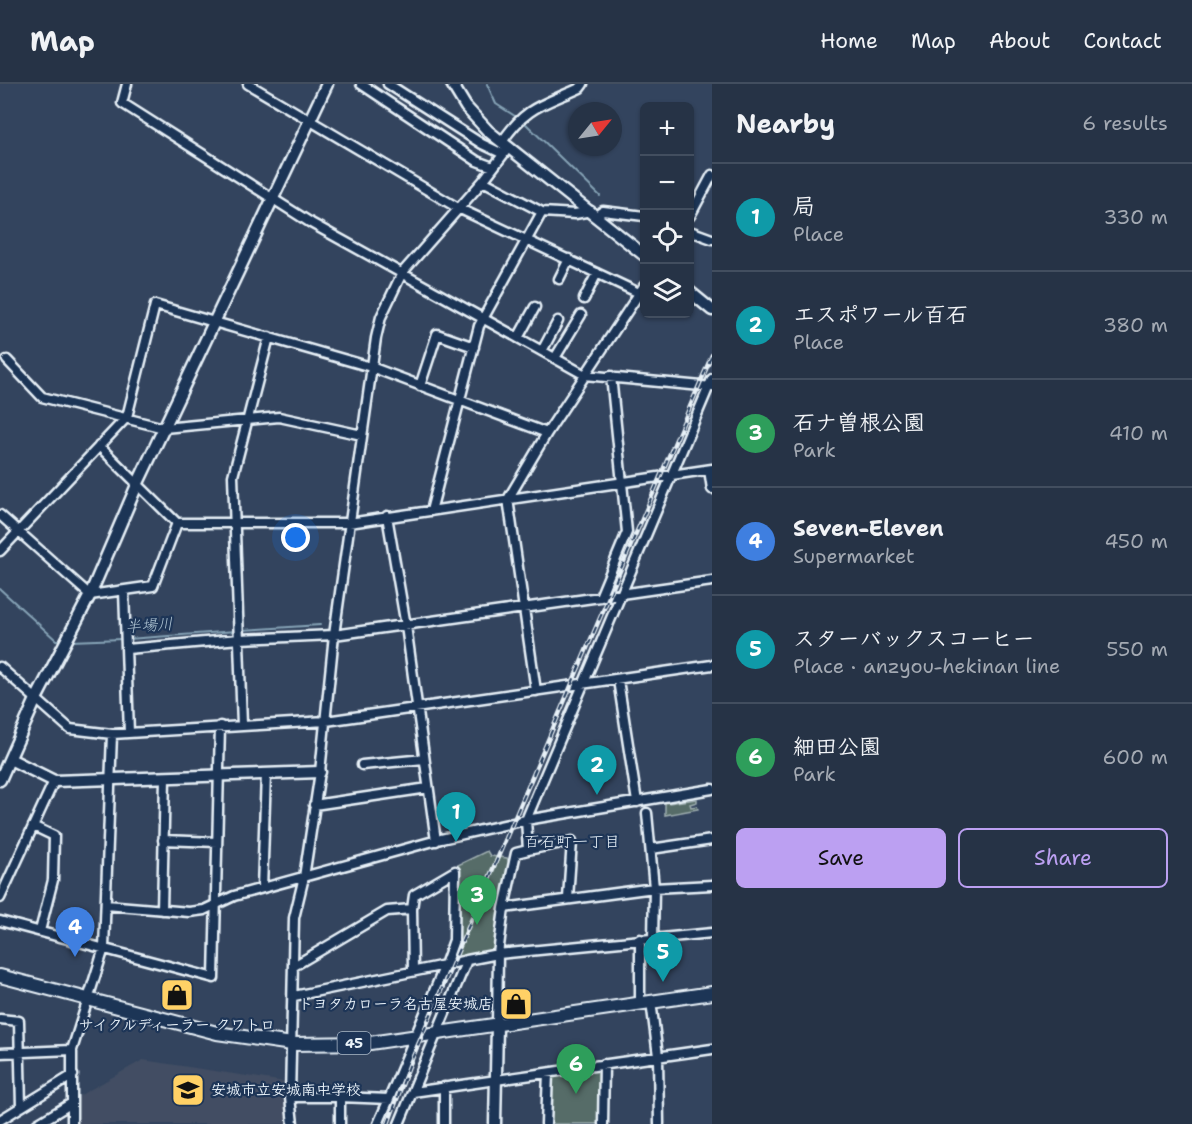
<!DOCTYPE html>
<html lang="en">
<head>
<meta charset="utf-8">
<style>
	:root { --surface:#263346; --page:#2e3b4d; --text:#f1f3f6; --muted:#a4aab3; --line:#424e5f; --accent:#bca0f2 }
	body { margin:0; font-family:"Shantell Sans","Klee One",sans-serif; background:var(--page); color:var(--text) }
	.controls { position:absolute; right:18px; top:18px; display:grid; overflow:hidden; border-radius:9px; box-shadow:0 2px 4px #0004 }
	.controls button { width:54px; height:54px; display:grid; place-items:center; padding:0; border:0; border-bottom:2px solid var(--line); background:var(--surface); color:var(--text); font:30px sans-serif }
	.compass { position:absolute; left:568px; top:18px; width:54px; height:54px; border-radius:50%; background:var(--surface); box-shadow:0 2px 4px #0004; rotate:60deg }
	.you { position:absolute; left:296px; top:454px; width:21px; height:21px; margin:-15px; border:4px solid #fff; border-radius:50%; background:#1a73e8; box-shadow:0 0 0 9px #1a73e833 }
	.badge { display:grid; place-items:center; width:39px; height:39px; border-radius:50%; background:var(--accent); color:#fff; font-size:20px; font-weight:700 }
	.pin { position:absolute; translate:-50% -50px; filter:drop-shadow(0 2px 3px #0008) }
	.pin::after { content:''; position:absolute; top:32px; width:21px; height:18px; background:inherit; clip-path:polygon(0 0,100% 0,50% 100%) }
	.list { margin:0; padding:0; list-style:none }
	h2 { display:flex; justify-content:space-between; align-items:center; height:78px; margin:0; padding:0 24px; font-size:26px }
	h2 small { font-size:20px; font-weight:400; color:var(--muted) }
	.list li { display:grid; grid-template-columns:39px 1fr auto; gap:18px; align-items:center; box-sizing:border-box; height:108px; padding:0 24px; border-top:2px solid var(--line) }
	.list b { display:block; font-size:22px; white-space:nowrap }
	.list p { margin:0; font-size:20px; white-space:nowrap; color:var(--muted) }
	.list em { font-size:20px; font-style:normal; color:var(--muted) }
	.actions { display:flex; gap:12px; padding:18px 24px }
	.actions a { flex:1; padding:14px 0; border:2px solid var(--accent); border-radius:9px; text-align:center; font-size:21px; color:var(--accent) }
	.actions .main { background:var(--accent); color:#111 }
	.icon { flex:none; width:33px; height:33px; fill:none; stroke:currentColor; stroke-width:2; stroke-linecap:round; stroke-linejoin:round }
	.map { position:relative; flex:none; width:712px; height:1040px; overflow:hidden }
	header { display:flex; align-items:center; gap:36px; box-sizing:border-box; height:84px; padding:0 30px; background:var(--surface); border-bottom:2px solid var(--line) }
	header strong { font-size:28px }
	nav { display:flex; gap:33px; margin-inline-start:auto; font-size:21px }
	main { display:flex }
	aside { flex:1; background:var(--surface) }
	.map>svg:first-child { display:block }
</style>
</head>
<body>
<header>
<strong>Map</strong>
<nav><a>Home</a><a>Map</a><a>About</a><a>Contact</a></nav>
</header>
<main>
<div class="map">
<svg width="712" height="1040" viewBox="0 0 712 1040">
	<rect width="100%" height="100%" fill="#33445e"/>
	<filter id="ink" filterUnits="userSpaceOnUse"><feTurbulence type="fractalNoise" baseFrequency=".0167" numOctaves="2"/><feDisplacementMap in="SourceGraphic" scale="12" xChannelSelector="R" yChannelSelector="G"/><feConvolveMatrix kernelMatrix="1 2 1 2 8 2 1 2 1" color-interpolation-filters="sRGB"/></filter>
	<g filter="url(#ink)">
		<path fill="#424e63" d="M143 976 285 998 288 1040H77V1013Z"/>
		<path fill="#566c68" stroke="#9faeb0" stroke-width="1.5" d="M697 715V718L690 720 691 723 697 722 698 725 665 731V717L668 716 669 719Z
			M487 767 490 772 507 774 509 779 495 866 460 874 456 871V782Z
			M599 985 602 988 601 1040H549L551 994 553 992Z"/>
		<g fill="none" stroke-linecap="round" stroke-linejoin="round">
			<path stroke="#86a3b6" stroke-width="2" d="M487 0 496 20 518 34
				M523 37 600 112
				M0 505 56 556H62
				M242 546 320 541
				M128 555 236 547
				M71 557 122 555"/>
			<g stroke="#e8f1f8" stroke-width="13">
				<path id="street" d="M127 0 122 19 311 139 585 291 712 303
					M248 0 458 124 639 209
					M361 0 477 77 493 83
					M388 0 482 60 503 70
					M502 58C526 22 543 21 580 4L583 0
					M542 128 575 130 591 127
					M596 132 603 127 644 132
					M690 132 712 91
					M690 147 712 155
					M559 195 569 175
					M584 215 597 189
					M518 254 535 223
					M542 267 558 237
					M555 274 581 231
					M7 276 42 313 164 344 279 333 362 351
					M420 302 437 250 474 263
					M99 362 177 439H349L712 385
					M709 386 712 405
					M431 427 479 242 542 128 483 97
					M0 431 90 511 153 502 177 439
					M387 432 406 542 436 757
					M0 467 127 333 155 221 371 283 547 349
					M124 507 129 649
					M600 513 627 448 611 292
					M127 565 239 555 334 551 712 497
					M0 583 70 645 112 650 326 637 712 581
					M618 596 637 718
					M536 607 508 415 547 349 644 202
					M242 641 233 392 269 253
					M362 681 424 675
					M314 721 428 704
					M647 729 654 804 653 855
					M33 742 54 752 53 796 40 847
					M163 756 217 758
					M651 765 712 756
					M528 766 572 757 568 814
					M262 804 266 690
					M0 814 54 697
					M106 821 189 828 204 826 234 812 441 755 526 736 712 705
					M504 824 516 769 528 766 526 736 712 295
					M412 825 413 886
					M162 826 165 694
					M0 837 214 894 220 642
					M640 855V919
					M294 882 387 827 412 825 414 811 455 787 454 856 445 881 294 912
					M651 917 658 972 659 1040
					M0 935 19 937 21 1023
					M497 941 498 870 504 824 654 804 712 801
					M72 966V1040
					M0 969 72 966 104 864 112 650
					M444 1003V1040
					M413 1008 712 965
					M290 1013H340
					M389 1015 445 881 467 876
					M0 1036 73 991
					M37 1040 72 1019
					M293 1040 290 1013 294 834 304 793 320 688 334 551 376 254 381 233 402 189 483 97 509 63
					M340 1040V1013L389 1015 378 1040
					M399 1040 467 876 498 870 712 849
					M546 1040 548 989
					M603 1040 604 980"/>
			</g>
			<g stroke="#e8f1f8" stroke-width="15">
				<path id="secondary" d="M452 0 466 23 488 47 644 171
					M690 208 712 226
					M10 675 54 697 320 688
					M0 696 36 615 90 511 137 401 327 0
					M495 1040 497 941"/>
			</g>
			<g stroke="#e8f1f8" stroke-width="16">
				<path id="primary" d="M0 892 217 949 292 960 370 959 712 909"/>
			</g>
			<use href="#street" stroke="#1d3557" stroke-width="8"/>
			<use href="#secondary" stroke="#1d3557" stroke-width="10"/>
			<use href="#primary" stroke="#1d3557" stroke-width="12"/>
			<g stroke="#e8f1f8" stroke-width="4.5">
				<path id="rail" d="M388 1040 409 982 712 271"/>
			</g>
			<use href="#rail" stroke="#1d3557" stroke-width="2" stroke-dasharray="7" stroke-linecap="butt"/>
		</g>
	</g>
	<defs>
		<g id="shop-square" transform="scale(1.725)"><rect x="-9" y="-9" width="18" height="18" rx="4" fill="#ffd166" stroke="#1d3557"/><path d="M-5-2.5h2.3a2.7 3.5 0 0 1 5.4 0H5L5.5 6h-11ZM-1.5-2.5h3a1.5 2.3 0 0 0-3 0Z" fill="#111"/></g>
		<g id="school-square" transform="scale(1.725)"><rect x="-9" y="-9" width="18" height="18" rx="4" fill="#ffd166" stroke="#1d3557"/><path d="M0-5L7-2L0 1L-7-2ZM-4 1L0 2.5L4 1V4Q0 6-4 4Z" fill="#111"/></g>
	</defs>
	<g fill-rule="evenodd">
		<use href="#shop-square" x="177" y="911"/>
		<use href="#shop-square" x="516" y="920"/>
		<use href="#school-square" x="188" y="1006"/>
	</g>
	<g text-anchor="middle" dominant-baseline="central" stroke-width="4.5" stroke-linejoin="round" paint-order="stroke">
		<rect fill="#1d3557" stroke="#abb9c8" stroke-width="1.5" x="337.5" y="948" width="33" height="22" rx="4.5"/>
		<g font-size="14" font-weight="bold" fill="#e8f1f8">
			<text x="354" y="959">45</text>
		</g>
		<g font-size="15" font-weight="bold" fill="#e8f1f8" stroke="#1d3557" text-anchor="end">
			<text x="493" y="920">トヨタカローラ名古屋安城店</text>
			<text x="177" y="941" text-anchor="middle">サイクルディーラー クワトロ</text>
			<text x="211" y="1006" text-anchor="start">安城市立安城南中学校</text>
		</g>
		<g font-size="16" font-style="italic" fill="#afc4d2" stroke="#1d3557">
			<text transform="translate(149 541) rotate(-4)">半場川</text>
		</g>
		<g font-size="16" fill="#e8f1f8" stroke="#1d3557">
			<text x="572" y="757">百石町一丁目</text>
		</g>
	</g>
</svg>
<div class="controls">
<button>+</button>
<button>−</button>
<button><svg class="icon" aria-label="locate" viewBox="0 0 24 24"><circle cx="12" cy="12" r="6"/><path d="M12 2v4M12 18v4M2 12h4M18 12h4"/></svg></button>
<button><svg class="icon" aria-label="layers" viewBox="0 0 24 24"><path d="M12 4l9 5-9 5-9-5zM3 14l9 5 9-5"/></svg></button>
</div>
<svg class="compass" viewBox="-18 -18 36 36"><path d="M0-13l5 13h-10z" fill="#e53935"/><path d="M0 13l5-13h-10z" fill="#a4aab3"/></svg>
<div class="you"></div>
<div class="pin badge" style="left:456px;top:758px;background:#0f9aa8">1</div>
<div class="pin badge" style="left:597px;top:711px;background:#0f9aa8">2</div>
<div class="pin badge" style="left:477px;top:841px;background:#2e9e5b">3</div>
<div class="pin badge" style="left:75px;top:873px;background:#3f7fe0">4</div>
<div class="pin badge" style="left:663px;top:898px;background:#0f9aa8">5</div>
<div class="pin badge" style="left:576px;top:1010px;background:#2e9e5b">6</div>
</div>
<aside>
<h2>Nearby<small>6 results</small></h2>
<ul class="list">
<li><span class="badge" style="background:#0f9aa8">1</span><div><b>局</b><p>Place</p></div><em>330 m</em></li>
<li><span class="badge" style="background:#0f9aa8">2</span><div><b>エスポワール百石</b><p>Place</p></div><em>380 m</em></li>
<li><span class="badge" style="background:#2e9e5b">3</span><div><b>石ナ曽根公園</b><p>Park</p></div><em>410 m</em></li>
<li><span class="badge" style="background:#3f7fe0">4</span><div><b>Seven-Eleven</b><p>Supermarket</p></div><em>450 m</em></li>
<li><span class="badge" style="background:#0f9aa8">5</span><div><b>スターバックスコーヒー</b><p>Place · anzyou-hekinan line</p></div><em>550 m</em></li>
<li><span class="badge" style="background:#2e9e5b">6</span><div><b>細田公園</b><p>Park</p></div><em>600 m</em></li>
</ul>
<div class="actions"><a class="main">Save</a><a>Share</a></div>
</aside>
</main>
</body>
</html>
